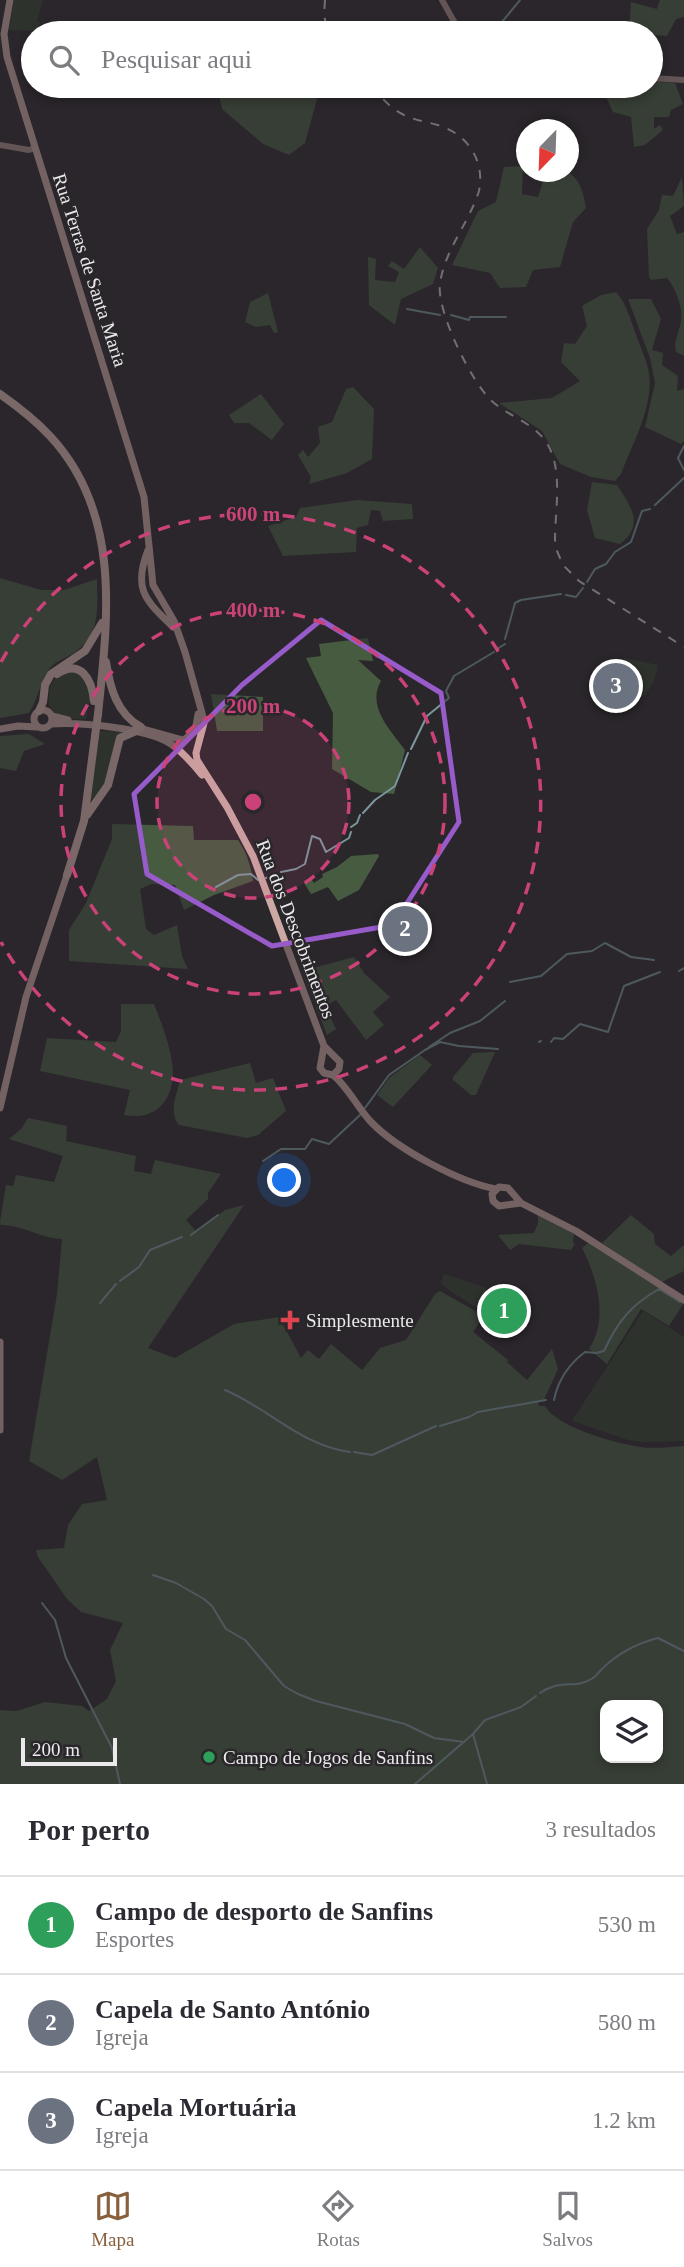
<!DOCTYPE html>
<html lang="pt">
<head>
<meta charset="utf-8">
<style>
	:root { --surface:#fff; --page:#f2f2f3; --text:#2b2b33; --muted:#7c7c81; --line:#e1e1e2; --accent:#88603e }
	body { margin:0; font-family:Georgia,serif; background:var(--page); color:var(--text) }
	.controls { position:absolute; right:21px; bottom:21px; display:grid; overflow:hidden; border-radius:14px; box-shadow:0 4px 10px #0003 }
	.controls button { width:63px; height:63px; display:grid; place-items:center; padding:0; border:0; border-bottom:2px solid var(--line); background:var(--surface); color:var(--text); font:35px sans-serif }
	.compass { position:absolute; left:516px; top:119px; width:63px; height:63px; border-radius:50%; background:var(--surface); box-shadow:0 4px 10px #0003; rotate:203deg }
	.scale { position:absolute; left:21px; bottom:18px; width:96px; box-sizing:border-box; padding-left:7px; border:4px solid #ebe9ec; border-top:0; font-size:19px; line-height:24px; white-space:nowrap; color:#ebe9ec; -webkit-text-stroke:5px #2a272b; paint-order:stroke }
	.you { position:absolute; left:285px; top:1181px; width:24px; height:24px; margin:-18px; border:5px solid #fff; border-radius:50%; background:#1a73e8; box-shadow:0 0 0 10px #1a73e833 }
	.badge { display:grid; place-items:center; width:46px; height:46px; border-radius:50%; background:var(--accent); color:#fff; font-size:23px; font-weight:700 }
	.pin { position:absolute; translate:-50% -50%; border:4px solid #fff; box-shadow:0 2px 7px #0006 }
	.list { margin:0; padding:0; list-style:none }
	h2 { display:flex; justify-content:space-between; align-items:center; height:91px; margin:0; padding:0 28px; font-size:30px }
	h2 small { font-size:23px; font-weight:400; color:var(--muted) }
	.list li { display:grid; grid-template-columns:46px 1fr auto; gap:21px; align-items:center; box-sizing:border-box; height:98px; padding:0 28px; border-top:2px solid var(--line) }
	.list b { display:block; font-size:26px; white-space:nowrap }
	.list p { margin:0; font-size:23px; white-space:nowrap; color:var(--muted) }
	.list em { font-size:23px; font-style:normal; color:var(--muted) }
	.icon { flex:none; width:38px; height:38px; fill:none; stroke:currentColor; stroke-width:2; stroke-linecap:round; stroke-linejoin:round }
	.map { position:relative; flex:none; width:684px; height:1784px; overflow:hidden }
	.search { position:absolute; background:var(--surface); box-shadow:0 4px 10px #0003; left:21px; right:21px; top:21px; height:77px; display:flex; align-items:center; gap:18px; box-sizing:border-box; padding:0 24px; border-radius:38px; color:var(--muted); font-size:26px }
	.sheet { height:385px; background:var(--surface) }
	nav { display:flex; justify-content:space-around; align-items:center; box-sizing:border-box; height:98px; border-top:2px solid var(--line); background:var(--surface); font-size:19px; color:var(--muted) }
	nav a { display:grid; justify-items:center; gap:4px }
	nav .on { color:var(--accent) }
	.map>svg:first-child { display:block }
</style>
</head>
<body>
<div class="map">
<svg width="684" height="1784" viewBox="0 0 684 1784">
	<rect width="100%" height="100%" fill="#2a272b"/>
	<path fill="#32422d" d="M14 0H43L37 21 40 22 38 31 9 30Z
		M624 658 658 665 654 681 645 696 635 692 638 678 620 674Z
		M75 671 86 677 91 696 86 719C78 719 64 719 57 715 45 709 47 681 59 676 63 673 70 673 75 671Z
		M99 731 123 732 119 736 109 776 90 808Z
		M444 1274C470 1282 496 1289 517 1307L502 1323C491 1315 445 1290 441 1283Z
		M643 1311 684 1337V1441L645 1442 628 1440 572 1421Z"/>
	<path fill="#475b41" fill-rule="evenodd" d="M660 0H684V17L676 19 667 36 629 33 631 2 657 9Z
		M651 81 675 83 683 104 671 110 669 117H654V129L660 125 663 130 645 145 634 147 631 117 613 112 606 97V86H651Z
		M217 86H303L317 99 305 143 289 155 263 144 222 109Z
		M523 166 522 194 538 197 546 172C553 171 564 169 569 173 581 180 584 196 586 208L573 222 560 267 533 270 526 287 500 288 490 273 452 265 478 211 496 202 504 167Z
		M682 177 684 206 670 216 677 234 684 232V356L676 352C673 341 680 331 681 320 683 307 675 287 667 278L651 280 649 277 647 229 659 210 662 195 673 196Z
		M420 247 438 268 433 284 401 299 395 325 369 305 368 257 376 259 375 280 395 282 399 272 388 266 392 261 404 269Z
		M616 292C626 303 630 318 635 332 639 344 645 356 648 368 656 403 633 442 621 474L615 481 591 477 560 464 542 431 499 403 552 398 580 381 561 362 564 343 575 344 587 326 582 306 601 295Z
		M268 293 278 332 274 333 270 325 256 327 245 322 250 302Z
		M628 299H651L661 319 652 350 663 353 662 365 678 376 677 391 684 389V441L681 444 645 427 655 383 650 358Z
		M353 387 374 409 372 459 347 473 309 484 311 477 298 455 303 450 308 457 320 443 318 427 332 422 346 389Z
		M261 394 284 424 272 440 249 423H234L229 415Z
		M592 482 617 485C631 506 645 525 620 544L595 538 587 510Z
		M357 500 412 504 413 519 383 521 380 511 371 510 368 525 357 528 356 552 283 556 268 526 296 517 300 508Z
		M0 578 41 590H64L97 579C97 607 101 631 78 650 69 657 57 660 50 668 39 682 39 698 29 713L0 718Z
		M368 638 373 661 358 660 381 681C366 706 391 731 405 750L394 794 371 792 332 769 333 713 306 658 321 656 319 644Z
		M211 694 263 697V731H217Z
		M29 734 45 744 24 751 16 771 0 768V736Z
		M112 824 193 826 194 840H238C247 853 251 866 253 881L214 895 184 910 175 885 152 884 140 889 146 929 154 935 177 925 182 956 188 969 69 961V930L86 903 112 839Z
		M378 854 379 856 359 890 338 901 328 887 311 894 304 883 311 879 314 883 323 877 322 874 337 867 351 856Z
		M354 957 364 973 390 997 373 1012 384 1025 366 1040 336 1000 325 1006 336 1029 327 1035 302 971Z
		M121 1004H154C161 1022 169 1042 172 1062 177 1095 159 1122 124 1115L130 1090 40 1071 47 1038 116 1042 121 1031Z
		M495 1052 476 1095H471L453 1080V1077L473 1053Z
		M420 1055 432 1065 393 1107 377 1095 389 1078Z
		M250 1063 256 1083 273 1078 286 1111 258 1135 247 1138 179 1125C168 1112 177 1095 180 1080Z
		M28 1118 67 1126 66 1141 136 1156 134 1171 151 1174 155 1160 221 1174 208 1193V1199L186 1220 197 1232 225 1210 244 1205 148 1348 175 1358 234 1324 279 1317 301 1358 308 1350 319 1359 331 1344 362 1370 380 1348 406 1340 435 1294 440 1291 484 1316 473 1332 508 1360 507 1362 527 1380 552 1349 558 1369 544 1400 538 1401 539 1406H545C558 1428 615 1443 640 1447 654 1449 670 1447 684 1446V1784H0V1710L17 1711 45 1702 82 1706 89 1711 107 1699 116 1681 110 1650 123 1623 81 1612 67 1599 38 1557 36 1550 64 1548 68 1525 82 1504 107 1500 97 1457 62 1480 29 1461 57 1294 62 1239C40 1238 25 1226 1 1225L0 1222 6 1185 13 1186 16 1175 54 1182 63 1156 9 1139 22 1128ZM605 1705H658V1758H605Z
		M538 1212 574 1234 573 1242 575 1244 571 1250 519 1244 510 1250 498 1235 534 1233 538 1223Z
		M631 1215 654 1234 655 1244 671 1256 684 1245V1271L662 1282 602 1243Z
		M588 1243 684 1303 669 1326 641 1309 607 1364 589 1349C609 1319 597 1277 582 1248Z"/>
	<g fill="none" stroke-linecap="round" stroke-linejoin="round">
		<path stroke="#7a979d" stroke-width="2" d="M476 33 479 30 502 22 520 0
			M407 309 440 315
			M451 315 469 320 470 317H506
			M684 446 678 458 684 470
			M655 505 684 478
			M587 582 595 569 606 564 615 552 631 542 642 511 650 509
			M566 595 576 597 583 588
			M505 639 515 603 521 600 561 594
			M497 649 505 644
			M411 749 427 716 449 698 446 691 454 676 494 652
			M363 813 375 800 395 786 408 753
			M351 827 357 823 360 815
			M281 872 296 869 305 864 312 836 320 839 326 852 349 838 351 832
			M266 878 276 875
			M216 887 238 875 251 874 258 880
			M679 971 684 968
			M510 982 541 976 567 954 592 951 605 943 631 957 654 960
			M539 1042 541 1041
			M551 1042 554 1038 563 1039 580 1024 608 1032 624 986 660 972
			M429 1047 450 1033 480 1021 505 1001
			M365 1108 389 1075 425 1050 440 1042 459 1046 498 1049
			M263 1161 281 1149H305L312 1139 329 1144 360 1115
			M191 1235 218 1215
			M120 1281 139 1267 150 1250 182 1237
			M100 1303 116 1284
			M225 1390C268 1408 302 1446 350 1452
			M554 1400C558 1380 569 1364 585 1352L596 1353 604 1351C618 1321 631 1305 659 1289L680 1302
			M440 1426 469 1417 478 1412 546 1400
			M354 1452 372 1455 436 1426
			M153 1575 176 1583 204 1599 212 1606 226 1629 245 1640 284 1686 298 1694 316 1701 405 1724 434 1738 464 1742
			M42 1603 55 1620 66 1658 112 1748 120 1784
			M540 1693C562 1678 575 1690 593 1678 597 1676 600 1670 604 1667 620 1652 638 1643 658 1638L684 1651
			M473 1734 487 1784
			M415 1784 473 1734 485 1720 521 1707 536 1696"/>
		<path stroke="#a88e88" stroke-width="6" d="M442 0 456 25 458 33
			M651 78 684 80
			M0 145 29 150 35 148"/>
		<path stroke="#ccaaa3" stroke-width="7" d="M10 0 4 34 7 57 144 497 153 585 174 621 185 652 202 713 204 723 196 753
			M148 550C132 591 147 601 173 627
			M34 719a9 9 0 1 1 18 0a9 9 0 1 1-18 0Z
			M52 716 68 720
			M51 724C80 722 147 728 171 744 183 752 193 764 202 775
			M136 727 183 740
			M0 729 18 726 37 727
			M180 743 195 731 198 714
			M196 753 197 760 227 807 253 856 324 1046 340 1062 339 1069 333 1075 324 1073 320 1068 324 1046
			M333 1075C348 1087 357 1107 371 1122 397 1149 459 1182 496 1189
			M0 1108 26 997 67 875
			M521 1203 499 1206 493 1201 492 1194 499 1187 508 1188 521 1203 576 1231 684 1300
			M0 1342V1430"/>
		<path stroke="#dcb7af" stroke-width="8" d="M0 394C17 406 35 420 49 435 122 512 108 618 98 714
			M106 662C110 688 117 714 141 727
			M57 674C81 658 92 680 94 701
			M39 711 43 702 45 685 51 674 85 651 102 623
			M87 815 108 785 120 738 136 731
			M67 875 84 821 95 736"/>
		<path stroke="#cccacd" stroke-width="2" stroke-dasharray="9 9" stroke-linecap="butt" d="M325 0 324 15 328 33
			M371 86C381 97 390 108 404 115 416 121 429 122 441 126 469 136 485 162 479 191 469 223 444 251 440 284 436 311 473 386 494 403 512 418 536 424 548 445 563 471 555 511 555 540L557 551 563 565 579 581 684 647"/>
		<path stroke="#dcb7af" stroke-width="8" d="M95 736 98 714"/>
	</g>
	<path d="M0 0H684V1784H0ZM321 620 441 693 459 822 393 925 272 946 147 874 134 794 242 685Z" fill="#2a272b" fill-opacity=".55" fill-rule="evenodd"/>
	<path fill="none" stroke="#975bca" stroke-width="5" stroke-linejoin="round" d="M321 620 441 693 459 822 393 925 272 946 147 874 134 794 242 685Z"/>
	<circle cx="253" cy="802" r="96" fill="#ca4278" fill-opacity=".12"/>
	<g fill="none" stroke="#ca4278" stroke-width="3.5" stroke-dasharray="12 9">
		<circle cx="253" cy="802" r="96"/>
		<circle cx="253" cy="802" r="192"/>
		<path d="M1 662A288 288 0 1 1 1 942"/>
	</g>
	<path fill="#e0444e" stroke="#2a272b" stroke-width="2.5" d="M286.5 1309.5h7v7h7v7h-7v7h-7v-7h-7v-7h7z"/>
	<circle fill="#2e9e5b" stroke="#2a272b" stroke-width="2.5" cx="209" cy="1757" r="7"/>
	<g text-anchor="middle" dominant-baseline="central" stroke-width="5" stroke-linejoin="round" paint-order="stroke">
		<g font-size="19" fill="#ebe9ec" stroke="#2a272b">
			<text transform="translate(90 270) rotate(72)">Rua Terras de Santa Maria</text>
			<text transform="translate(296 929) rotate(69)">Rua dos Descobrimentos</text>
		</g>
		<g font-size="19" fill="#ebe9ec" stroke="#2a272b" text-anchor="start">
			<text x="306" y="1320">Simplesmente</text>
			<text x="223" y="1757">Campo de Jogos de Sanfins</text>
		</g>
	</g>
	<circle cx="253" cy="802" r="10" fill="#ca4278" stroke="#2a272b" stroke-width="3.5"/>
	<g font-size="21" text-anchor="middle" font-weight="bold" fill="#ca4278" stroke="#2a272b" stroke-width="5" stroke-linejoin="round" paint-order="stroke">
		<text x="253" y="521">600 m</text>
		<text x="253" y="617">400 m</text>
		<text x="253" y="713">200 m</text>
	</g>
</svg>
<div class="controls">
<button><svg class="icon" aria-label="layers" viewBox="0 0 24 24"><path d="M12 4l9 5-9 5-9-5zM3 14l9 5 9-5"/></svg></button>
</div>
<svg class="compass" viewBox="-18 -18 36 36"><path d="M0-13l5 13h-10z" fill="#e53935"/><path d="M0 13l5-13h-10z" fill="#7c7c81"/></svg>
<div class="scale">200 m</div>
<div class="you"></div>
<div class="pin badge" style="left:504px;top:1311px;background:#2e9e5b">1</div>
<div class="pin badge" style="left:405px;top:929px;background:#6b7280">2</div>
<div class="pin badge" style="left:616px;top:686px;background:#6b7280">3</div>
<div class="search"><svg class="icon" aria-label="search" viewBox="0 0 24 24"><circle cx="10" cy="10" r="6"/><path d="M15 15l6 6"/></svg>Pesquisar aqui</div>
</div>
<section class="sheet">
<h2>Por perto<small>3 resultados</small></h2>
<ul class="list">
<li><span class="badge" style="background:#2e9e5b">1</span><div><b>Campo de desporto de Sanfins</b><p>Esportes</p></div><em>530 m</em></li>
<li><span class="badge" style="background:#6b7280">2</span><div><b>Capela de Santo António</b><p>Igreja</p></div><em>580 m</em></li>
<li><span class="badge" style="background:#6b7280">3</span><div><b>Capela Mortuária</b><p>Igreja</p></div><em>1.2 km</em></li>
</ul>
</section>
<nav>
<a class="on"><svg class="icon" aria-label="map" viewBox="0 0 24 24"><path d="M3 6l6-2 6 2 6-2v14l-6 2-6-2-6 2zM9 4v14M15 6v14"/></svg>Mapa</a>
<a><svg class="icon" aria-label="directions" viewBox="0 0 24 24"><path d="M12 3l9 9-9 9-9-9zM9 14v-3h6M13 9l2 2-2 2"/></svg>Rotas</a>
<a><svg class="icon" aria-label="saved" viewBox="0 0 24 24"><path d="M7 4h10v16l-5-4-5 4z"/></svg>Salvos</a>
</nav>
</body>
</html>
